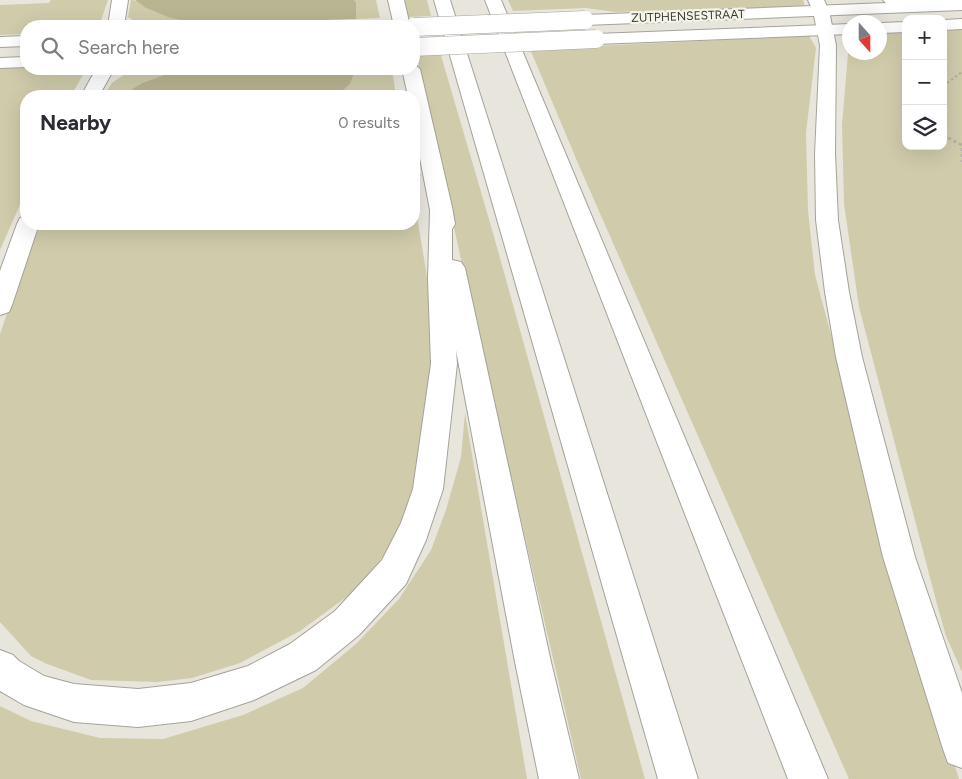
<!DOCTYPE html>
<html lang="en">
<head>
<meta charset="utf-8">
<style>
	:root { --surface:#fff; --page:#f7f7f7; --text:#2b2b33; --muted:#7c7c81; --line:#e1e1e2 }
	body { margin:0; font-family:Figtree,sans-serif; background:var(--page); color:var(--text) }
	.controls { position:absolute; right:15px; top:15px; display:grid; overflow:hidden; border-radius:10px; box-shadow:0 5px 20px #0002 }
	.controls button { width:45px; height:45px; display:grid; place-items:center; padding:0; border:0; border-bottom:1px solid var(--line); background:var(--surface); color:var(--text); font:25px sans-serif }
	.compass { position:absolute; left:842px; top:15px; width:45px; height:45px; border-radius:50%; background:var(--surface); box-shadow:0 5px 20px #0002; rotate:159deg }
	.list { margin:0; padding:0; list-style:none }
	h2 { display:flex; justify-content:space-between; align-items:center; height:65px; margin:0; padding:0 20px; font-size:21px }
	h2 small { font-size:16px; font-weight:400; color:var(--muted) }
	.icon { flex:none; width:28px; height:28px; fill:none; stroke:currentColor; stroke-width:2; stroke-linecap:round; stroke-linejoin:round }
	.map { position:relative; flex:none; width:962px; height:779px; overflow:hidden }
	.search { position:absolute; background:var(--surface); box-shadow:0 5px 20px #0002; left:20px; top:20px; width:400px; height:55px; display:flex; align-items:center; gap:12px; box-sizing:border-box; padding:0 18px; border-radius:20px; color:var(--muted); font-size:19px }
	.panel { position:absolute; background:var(--surface); box-shadow:0 5px 20px #0002; left:20px; top:90px; width:400px; height:140px; border-radius:20px }
	.map>svg:first-child { display:block }
</style>
</head>
<body>
<div class="map">
<svg width="962" height="779" viewBox="0 0 962 779">
	<rect width="100%" height="100%" fill="#e8e6dc"/>
	<path fill="#cfcbab" d="M51 0H108L99 26H26V34L0 35V5L49 3Z
		M131 0C138 0 142 6 149 9 165 16 182 20 199 24 176 26 148 31 128 17Z
		M354 0H376L380 18 356 19V2Z
		M401 0H427L431 16 406 17Z
		M508 0H803L805 7 615 12 586 8 513 11Z
		M962 29V672L946 636 938 608 859 307 844 204 842 125 849 41 850 52H880V33L906 32V146H943V30Z
		M809 36 816 48 806 133 808 211 815 275 907 617 959 779H849L580 168 530 49Z
		M440 52 493 233 645 779H581L467 287 416 53Z
		M26 66V69H86L71 96H26V191L0 250V68Z
		M132 69H181L142 83 121 96H103L112 83Z
		M356 69H392L396 96H337L350 84Z
		M414 198 429 289 431 401 410 514 387 552 352 593 300 631 240 663 192 678 157 682 91 680 47 664 31 656 0 622V334L27 255 41 224H414Z
		M465 413 527 779H0V706L31 721 100 738 163 739 243 715 303 688 356 644 399 599 431 550 446 510 461 457Z"/>
	<path fill="#b9b592" d="M135 0H354L356 2V19L199 24 171 18 146 8Z
		M181 69H356L350 84 337 96H121L142 83Z"/>
	<g fill="none" stroke-linecap="round" stroke-linejoin="round">
		<g stroke="#a4a39a" stroke-width="2">
			<path id="primary" d="M962 0V10L585 25 579 23 577 20 579 17 585 15Z
				M962 19V29L943 30V20Z
				M906 22V32L880 33V23Z
				M850 24V34L596 44 590 43 588 39 590 35 596 34Z
				M26 36V46L0 47V37Z
				M26 57V67L0 68V58Z"/>
		</g>
		<g stroke="#a4a39a" stroke-width="2">
			<path id="motorway" d="M112 0H128L124 26H108Z
				M388 0H404L410 26H394Z
				M434 0H450L698 779H658Z
				M485 0H501L828 779H788Z
				M808 0H824L829 11 836 45 835 154 838 220 849 292 862 357 915 557 962 693V768L948 763 943 749 883 557 836 357 825 292 816 220 815 154 820 45 813 11Z
				M883 0H962V9L891 5 886 3Z
				M414 64 420 69 452 207 455 224 452 229V260L461 262 465 268 551 662 579 779H539L515 662 456 350 457 364 443 489 426 540 406 584 359 635 316 670 254 700 191 721 138 727 74 722 24 705 0 691V650L13 655 19 661 44 676 74 684 138 689 191 683 248 666 290 644 335 611 382 560 401 523 413 489 431 364 428 279 430 210 414 127V96H408L402 69H414Z
				M96 69H114L99 96H81Z
				M26 217V224H39L12 305 9 312 0 315V271L17 224 20 218Z"/>
		</g>
		<path stroke="#b0aea6" stroke-width="2" stroke-dasharray="2.5 2.5" stroke-linecap="butt" d="M943 86 962 72"/>
		<path stroke="#b0aea6" stroke-width="2.5" stroke-dasharray="3 3" stroke-linecap="butt" d="M943 135 962 145
			M962 148V162"/>
		<use href="#primary" fill="#fff" fill-rule="evenodd"/>
		<use href="#motorway" fill="#fff" fill-rule="evenodd"/>
		<g stroke="#a4a39a" stroke-width="19" stroke-linecap="butt">
			<path id="primary-bridge" d="M414 27 585 20
				M414 47 596 39"/>
		</g>
		<use href="#primary-bridge" stroke="#fff" stroke-width="18"/>
	</g>
	<g text-anchor="middle" dominant-baseline="central" stroke-width="4.5" stroke-linejoin="round" paint-order="stroke">
		<g font-size="12" fill="#3b3a36" stroke="#f5f4e9">
			<text transform="translate(688 16) rotate(-2)">ZUTPHENSESTRAAT</text>
		</g>
	</g>
</svg>
<div class="controls">
<button>+</button>
<button>−</button>
<button><svg class="icon" aria-label="layers" viewBox="0 0 24 24"><path d="M12 4l9 5-9 5-9-5zM3 14l9 5 9-5"/></svg></button>
</div>
<svg class="compass" viewBox="-18 -18 36 36"><path d="M0-13l5 13h-10z" fill="#e53935"/><path d="M0 13l5-13h-10z" fill="#7c7c81"/></svg>
<div class="search"><svg class="icon" aria-label="search" viewBox="0 0 24 24"><circle cx="10" cy="10" r="6"/><path d="M15 15l6 6"/></svg>Search here</div>
<section class="panel">
<h2>Nearby<small>0 results</small></h2>
<ul class="list">
</ul>
</section>
</div>
</body>
</html>
